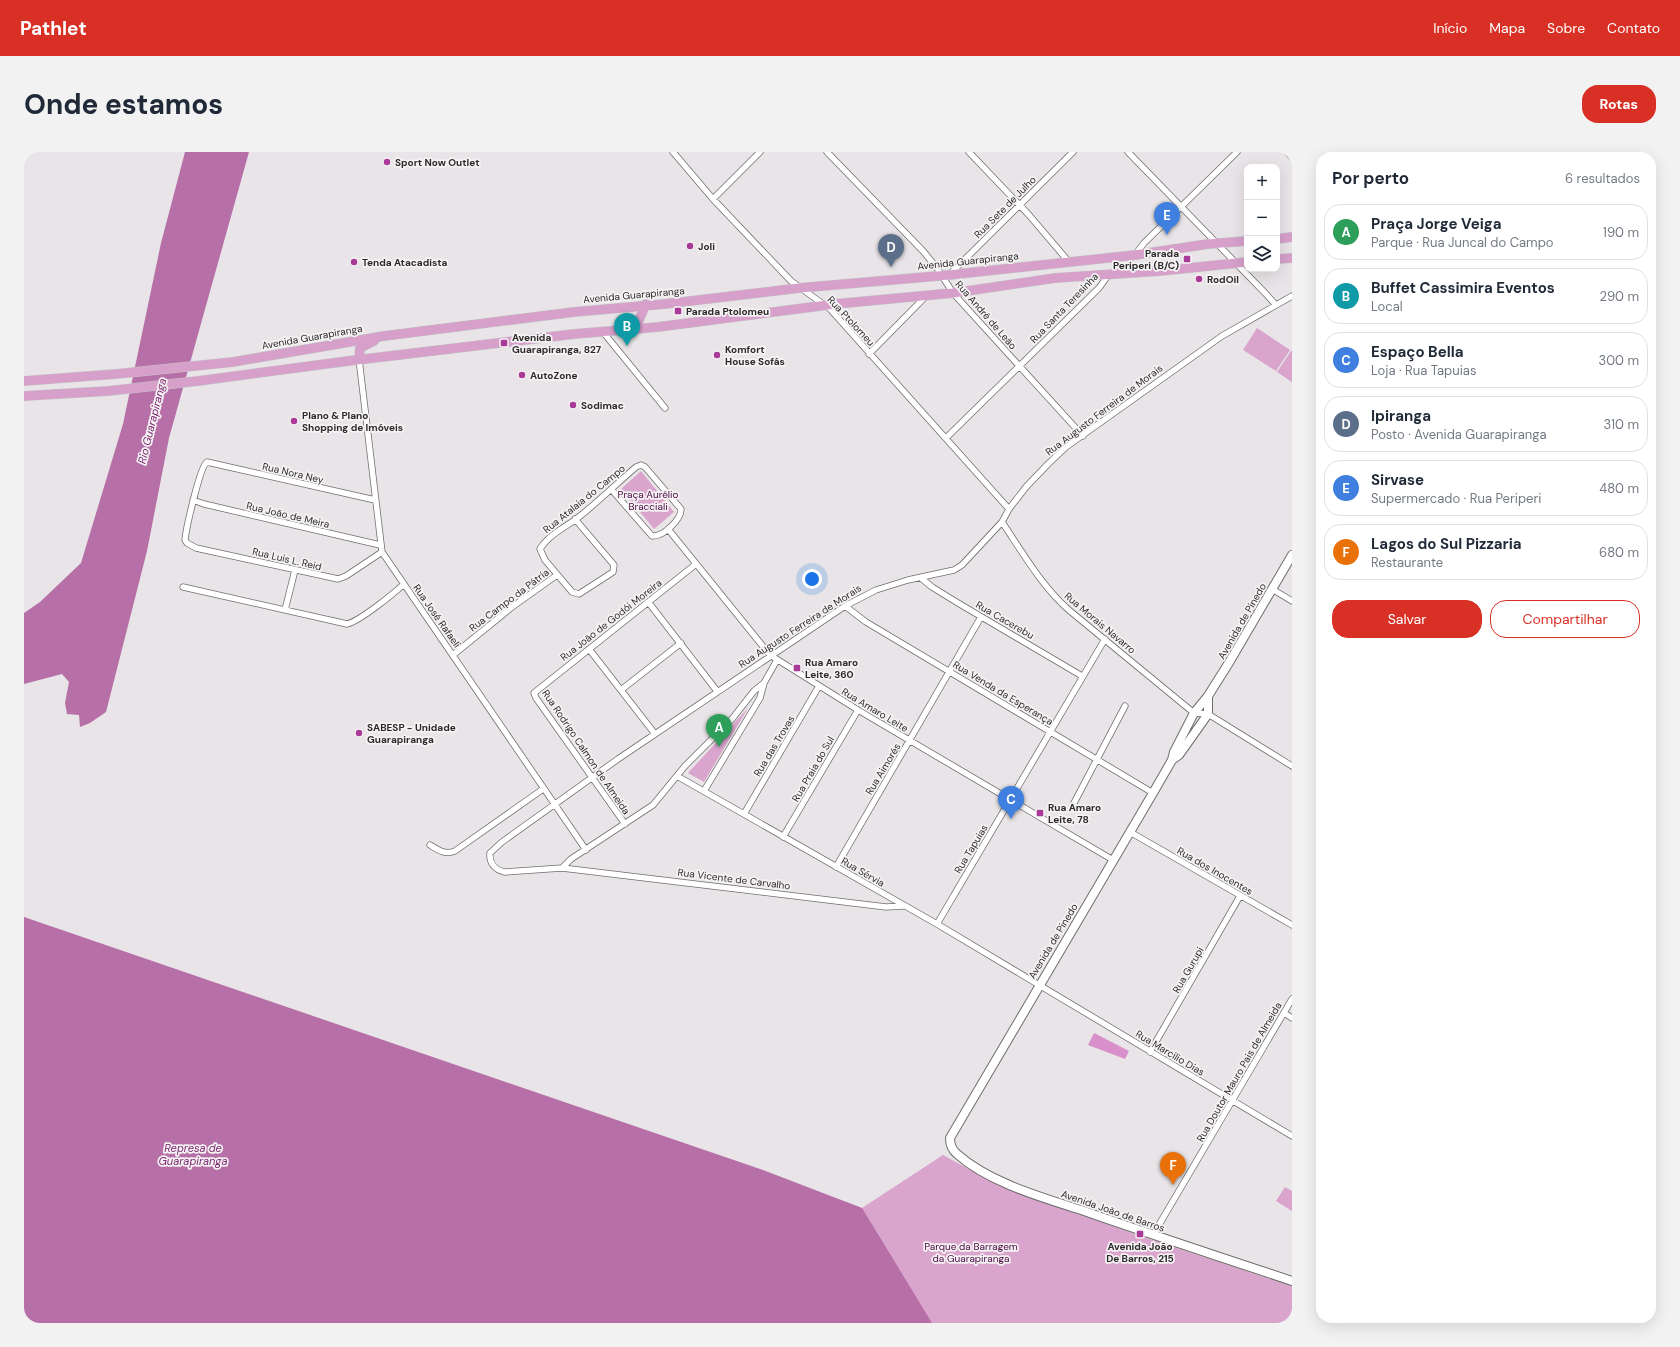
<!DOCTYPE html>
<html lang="pt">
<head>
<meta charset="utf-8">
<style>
	:root { --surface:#fff; --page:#f2f2f3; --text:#1f2937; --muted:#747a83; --line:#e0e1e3; --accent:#d93025 }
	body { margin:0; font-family:"DM Sans",sans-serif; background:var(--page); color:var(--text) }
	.controls { position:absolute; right:12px; top:12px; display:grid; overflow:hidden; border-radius:8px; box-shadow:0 4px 16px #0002 }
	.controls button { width:36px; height:36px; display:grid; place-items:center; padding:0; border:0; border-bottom:1px solid var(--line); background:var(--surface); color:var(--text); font:20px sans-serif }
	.you { position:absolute; left:788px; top:427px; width:14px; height:14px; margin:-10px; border:3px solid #fff; border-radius:50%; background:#1a73e8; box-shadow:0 0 0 6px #1a73e833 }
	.badge { display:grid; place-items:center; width:26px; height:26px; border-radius:50%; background:var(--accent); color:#fff; font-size:13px; font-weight:700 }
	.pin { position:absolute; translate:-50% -33px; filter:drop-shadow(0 1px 2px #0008) }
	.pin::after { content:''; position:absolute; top:21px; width:14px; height:12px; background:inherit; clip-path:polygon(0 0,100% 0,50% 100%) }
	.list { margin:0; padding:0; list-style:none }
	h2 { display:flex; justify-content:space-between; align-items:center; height:52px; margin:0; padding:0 16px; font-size:17px }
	h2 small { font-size:13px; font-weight:400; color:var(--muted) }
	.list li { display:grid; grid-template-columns:26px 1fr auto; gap:12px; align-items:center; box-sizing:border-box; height:56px; margin:0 8px 8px; padding:0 8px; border:1px solid var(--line); border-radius:16px }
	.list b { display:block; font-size:15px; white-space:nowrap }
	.list p { margin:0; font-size:13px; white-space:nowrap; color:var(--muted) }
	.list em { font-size:13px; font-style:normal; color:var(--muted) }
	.actions { display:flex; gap:8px; padding:12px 16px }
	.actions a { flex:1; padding:9px 0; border:1px solid var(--accent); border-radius:16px; text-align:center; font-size:14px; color:var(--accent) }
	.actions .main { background:var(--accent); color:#fff }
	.icon { flex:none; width:22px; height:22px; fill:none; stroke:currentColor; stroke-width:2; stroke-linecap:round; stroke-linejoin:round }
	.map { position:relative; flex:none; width:1268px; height:1171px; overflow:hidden; border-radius:16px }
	header { display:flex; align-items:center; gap:24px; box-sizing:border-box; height:56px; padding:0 20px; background:var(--accent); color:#fff }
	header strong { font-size:19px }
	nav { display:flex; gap:22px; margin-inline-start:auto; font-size:14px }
	.intro { display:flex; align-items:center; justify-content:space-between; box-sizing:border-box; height:96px; padding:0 24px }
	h1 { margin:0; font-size:28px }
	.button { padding:10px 18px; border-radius:16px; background:var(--accent); color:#fff; font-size:14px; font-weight:700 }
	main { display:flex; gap:24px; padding:0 24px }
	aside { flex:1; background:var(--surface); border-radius:16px; box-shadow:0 4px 16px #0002 }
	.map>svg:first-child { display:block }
</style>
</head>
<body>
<header>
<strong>Pathlet</strong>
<nav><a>Início</a><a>Mapa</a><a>Sobre</a><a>Contato</a></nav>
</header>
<div class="intro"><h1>Onde estamos</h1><a class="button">Rotas</a></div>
<main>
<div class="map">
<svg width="1268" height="1171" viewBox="0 0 1268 1171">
	<rect width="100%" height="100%" fill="#e8e4e7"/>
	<path fill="#daa5cd" d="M1233 176 1266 198 1252 219 1219 198Z
		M1267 199H1268V230L1253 220Z
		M617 319 650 360 630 377 597 337Z
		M724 556 680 630 664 621Z
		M919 1003 974 1033 1119 1085 1268 1134V1171H818L803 1043 838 1056Z
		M1261 1035 1268 1039V1059L1252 1049Z"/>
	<path fill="#d98fc9" d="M1070 881 1105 899 1101 907 1064 893Z"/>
	<path fill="#b76fa7" d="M161 0H225L145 286 123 399 82 560 66 571 56 575 55 563 43 562 41 551 45 530 38 522 0 532V461L16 450 57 411 99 272 137 91Z
		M0 765 739 1018 838 1056 908 1171H0Z"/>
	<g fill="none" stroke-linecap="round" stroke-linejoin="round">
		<g stroke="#706d6f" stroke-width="7">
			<path id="street" d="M649 0 689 47 767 129 806 157 985 357
				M803 0 899 99 913 116 929 141 1059 284
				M945 0 1005 63 1045 110
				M1104 0 1242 142 1251 152
				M1263 0 1268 5
				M689 47 736 0
				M1111 103 1120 91 1213 0
				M926 122 1049 0
				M579 180 641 256
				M845 202 902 144
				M335 207 358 400 562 698
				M922 286 1075 136 1085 122
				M169 348 180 352 356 393
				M351 348 183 310C176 314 162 377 161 388L163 391 172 396 314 427 322 424 358 400
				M551 367 590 413 589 420 555 442 548 440 521 408 516 397C524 384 539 376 551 368 572 352 592 332 612 315L617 313 621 315 657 357C657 368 639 385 628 384L587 337
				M978 370C999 401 1018 435 1046 459L1170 561 1184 562 1268 614
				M644 377 746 503 834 558 1089 708
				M897 426 908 435 934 451 1058 524
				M159 435 323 472C336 469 369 442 380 432
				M1248 437 1268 449
				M625 451 693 539
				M821 454 842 470 1129 641
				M261 458 271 418
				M565 497 631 582
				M429 503 488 455 533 423
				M753 508 740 531 730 539 708 567 661 614 629 653 547 707 538 716 481 720C471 718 465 711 466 701L478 690 594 607 821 454 852 438 884 428 930 418 938 413 978 370 985 357 1002 335 1024 312 1042 295 1198 184 1268 144
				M597 538 657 491
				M653 624 913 772 1268 984
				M680 639 736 546 740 531
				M1050 651 1101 554
				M720 662 795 534
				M601 672 512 546 510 541 672 412
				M1106 680 1268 773
				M759 685 834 558
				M406 693C414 698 421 703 431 699L519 637
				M812 715 957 465
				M538 716 862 755 879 754
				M913 772 1081 487
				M1260 861 1268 866
				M1126 900 1216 744
				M1129 1083 1268 847"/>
		</g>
		<g stroke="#706d6f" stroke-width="10">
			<path id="secondary" d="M1268 403 1206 509 1184 544 1170 561 1150 600 1148 608 1129 641 926 986C926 992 928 998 933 1002 967 1032 1021 1046 1063 1060 1131 1084 1200 1106 1268 1129
				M1148 608 1155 603 1184 562V544"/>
		</g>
		<g stroke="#c4c3c4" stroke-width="10">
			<path id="primary" d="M1253 87 1268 85
				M1253 107 1268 106
				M611 177 622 152
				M335 207 336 196 350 189
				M0 229 92 222 209 210 360 184 550 160 641 152 775 136 925 123 1111 103 1184 92 1223 89
				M0 244 84 239 174 229 324 209 550 182 634 175 811 152 929 141 1031 126 1136 119 1223 110"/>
		</g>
		<use href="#street" stroke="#fff" stroke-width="5.5"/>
		<use href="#secondary" stroke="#fff" stroke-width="8"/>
		<use href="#primary" stroke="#d6a0cb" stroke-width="9"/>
	</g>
	<g fill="#aa3a97" stroke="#f5f2f4" stroke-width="1.5">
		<circle cx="363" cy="10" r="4"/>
		<circle cx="666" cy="94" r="4"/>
		<rect x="1159" y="103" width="8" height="8" rx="2"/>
		<circle cx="330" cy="110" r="4"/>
		<circle cx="1175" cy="127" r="4"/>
		<rect x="650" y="155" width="8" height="8" rx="2"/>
		<rect x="476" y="187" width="8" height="8" rx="2"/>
		<circle cx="693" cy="203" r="4"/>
		<circle cx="498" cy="223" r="4"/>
		<circle cx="549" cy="253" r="4"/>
		<circle cx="270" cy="269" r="4"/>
		<rect x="769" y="512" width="8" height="8" rx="2"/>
		<circle cx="335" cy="581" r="4"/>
		<rect x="1012" y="657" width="8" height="8" rx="2"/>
		<rect x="1112" y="1078" width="8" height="8" rx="2"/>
	</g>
	<g text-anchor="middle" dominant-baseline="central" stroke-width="3.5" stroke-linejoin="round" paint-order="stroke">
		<g font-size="10" font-weight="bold" fill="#2c2a2b" stroke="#f5f2f4" text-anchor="start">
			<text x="371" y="10">Sport Now Outlet</text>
			<text x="674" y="94">Joli</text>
			<text x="1155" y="101" text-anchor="end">Parada<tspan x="1155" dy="12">Periperi (B/C)</tspan></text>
			<text x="338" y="110">Tenda Atacadista</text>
			<text x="1183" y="127">RodOil</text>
			<text x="662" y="159">Parada Ptolomeu</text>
			<text x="488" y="185">Avenida<tspan x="488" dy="12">Guarapiranga, 827</tspan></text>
			<text x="701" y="197">Komfort<tspan x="701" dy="12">House Sofás</tspan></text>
			<text x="506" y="223">AutoZone</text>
			<text x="557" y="253">Sodimac</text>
			<text x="278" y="263">Plano &amp; Plano<tspan x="278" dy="12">Shopping de Imóveis</tspan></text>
			<text x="781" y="510">Rua Amaro<tspan x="781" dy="12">Leite, 360</tspan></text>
			<text x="343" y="575">SABESP - Unidade<tspan x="343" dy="12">Guarapiranga</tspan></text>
			<text x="1024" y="655">Rua Amaro<tspan x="1024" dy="12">Leite, 78</tspan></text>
			<text x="1116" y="1094" text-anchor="middle">Avenida João<tspan x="1116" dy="12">De Barros, 215</tspan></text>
		</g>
		<g font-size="10" fill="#2c2a2b" stroke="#f5f2f4">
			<text transform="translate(981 55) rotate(-45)">Rua Sete de Julho</text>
			<text transform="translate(944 109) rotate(-6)">Avenida Guarapiranga</text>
			<text transform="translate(610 143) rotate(-5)">Avenida Guarapiranga</text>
			<text transform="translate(1040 156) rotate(-46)">Rua Santa Teresinha</text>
			<text transform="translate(962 163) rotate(49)">Rua André de Leão</text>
			<text transform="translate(827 169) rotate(47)">Rua Ptolomeu</text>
			<text transform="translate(288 185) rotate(-10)">Avenida Guarapiranga</text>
			<text transform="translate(1080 258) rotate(-37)">Rua Augusto Ferreira de Morais</text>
			<text transform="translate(269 321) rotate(13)">Rua Nora Ney</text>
			<text transform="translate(560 347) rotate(-39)">Rua Atalaia do Campo</text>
			<text transform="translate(264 363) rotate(13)">Rua João de Meira</text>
			<text transform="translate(263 407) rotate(13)">Rua Luis L. Reid</text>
			<text transform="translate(485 448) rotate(-37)">Rua Campo da Pátria</text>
			<text transform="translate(413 464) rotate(55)">Rua José Rafaeli</text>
			<text transform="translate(587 468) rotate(-38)">Rua João de Godói Moreira</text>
			<text transform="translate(981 468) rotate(30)">Rua Cacerebu</text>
			<text transform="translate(1218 469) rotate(-60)">Avenida de Pinedo</text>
			<text transform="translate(1076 471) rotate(40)">Rua Morais Navarro</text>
			<text transform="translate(776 474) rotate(-33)">Rua Augusto Ferreira de Morais</text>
			<text transform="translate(979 541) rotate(31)">Rua Venda da Esperança</text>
			<text transform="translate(851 558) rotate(31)">Rua Amaro Leite</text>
			<text transform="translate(750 594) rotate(-59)">Rua das Trovas</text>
			<text transform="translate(562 600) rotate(56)">Rua Rodrigo Calmon de Almeida</text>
			<text transform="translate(789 617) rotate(-60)">Rua Praia do Sul</text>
			<text transform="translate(859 617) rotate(-59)">Rua Aimorés</text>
			<text transform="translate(947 697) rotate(-59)">Rua Tapuias</text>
			<text transform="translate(1191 719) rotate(30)">Rua dos Inocentes</text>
			<text transform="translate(839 720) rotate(30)">Rua Sérvia</text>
			<text transform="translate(710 727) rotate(7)">Rua Vicente de Carvalho</text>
			<text transform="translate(1029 789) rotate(-59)">Avenida de Pinedo</text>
			<text transform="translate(1164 818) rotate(-60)">Rua Gurupi</text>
			<text transform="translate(1146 901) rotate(31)">Rua Marcilio Dias</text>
			<text transform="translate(1215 920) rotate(-60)">Rua Doutor Mauro Pais de Almeida</text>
			<text transform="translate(1089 1059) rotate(19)">Avenida João de Barros</text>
		</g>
		<g font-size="10" fill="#4a0740" stroke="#f5f2f4">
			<text x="624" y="342">Praça Aurélio<tspan x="624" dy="12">Bracciali</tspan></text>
			<text x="947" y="1094">Parque da Barragem<tspan x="947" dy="12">da Guarapiranga</tspan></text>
		</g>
		<g font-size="11" font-style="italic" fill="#802a72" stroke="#f5f2f4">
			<text transform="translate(128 269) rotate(-76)">Rio Guarapiranga</text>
			<text x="169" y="996">Represa de<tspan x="169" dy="13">Guarapiranga</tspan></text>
		</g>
	</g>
</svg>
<div class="controls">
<button>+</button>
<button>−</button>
<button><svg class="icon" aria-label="layers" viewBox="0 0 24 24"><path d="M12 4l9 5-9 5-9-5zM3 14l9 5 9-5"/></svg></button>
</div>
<div class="you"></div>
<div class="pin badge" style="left:695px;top:595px;background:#2e9e5b">A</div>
<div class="pin badge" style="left:603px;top:194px;background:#0f9aa8">B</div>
<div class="pin badge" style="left:987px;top:667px;background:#3f7fe0">C</div>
<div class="pin badge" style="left:867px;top:115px;background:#5c6f8a">D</div>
<div class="pin badge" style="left:1143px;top:83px;background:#3f7fe0">E</div>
<div class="pin badge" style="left:1149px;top:1033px;background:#e8710a">F</div>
</div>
<aside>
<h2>Por perto<small>6 resultados</small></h2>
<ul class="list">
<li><span class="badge" style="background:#2e9e5b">A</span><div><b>Praça Jorge Veiga</b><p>Parque · Rua Juncal do Campo</p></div><em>190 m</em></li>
<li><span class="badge" style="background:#0f9aa8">B</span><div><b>Buffet Cassimira Eventos</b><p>Local</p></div><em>290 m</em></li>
<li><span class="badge" style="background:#3f7fe0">C</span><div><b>Espaço Bella</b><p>Loja · Rua Tapuias</p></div><em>300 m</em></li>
<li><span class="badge" style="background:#5c6f8a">D</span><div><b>Ipiranga</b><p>Posto · Avenida Guarapiranga</p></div><em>310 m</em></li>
<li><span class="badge" style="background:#3f7fe0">E</span><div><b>Sirvase</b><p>Supermercado · Rua Periperi</p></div><em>480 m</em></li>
<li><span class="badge" style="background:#e8710a">F</span><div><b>Lagos do Sul Pizzaria</b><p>Restaurante</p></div><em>680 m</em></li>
</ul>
<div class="actions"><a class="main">Salvar</a><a>Compartilhar</a></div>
</aside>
</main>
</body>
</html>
